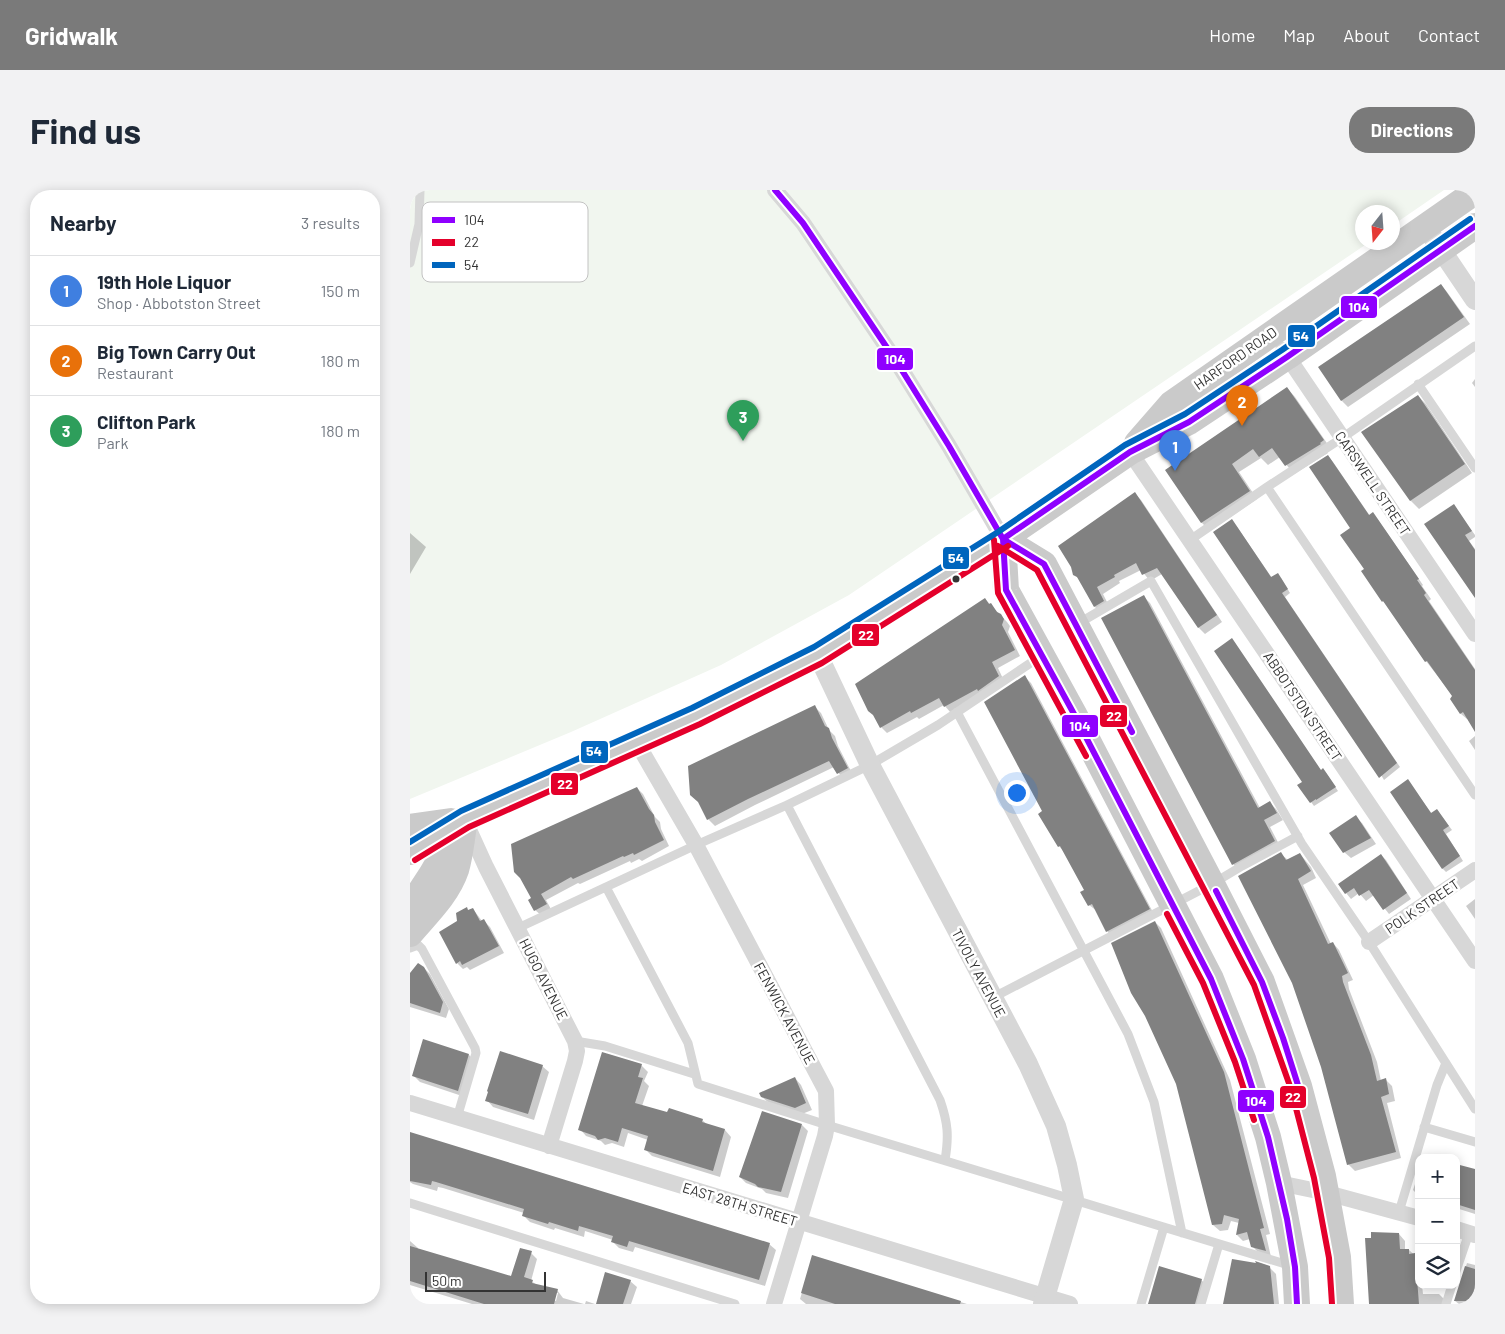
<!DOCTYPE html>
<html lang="en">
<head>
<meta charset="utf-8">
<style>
	:root { --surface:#fff; --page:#f2f2f3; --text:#1f2937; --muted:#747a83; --line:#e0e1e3; --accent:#7a7a7a }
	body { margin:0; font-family:Barlow,sans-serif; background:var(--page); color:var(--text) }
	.controls { position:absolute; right:15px; bottom:15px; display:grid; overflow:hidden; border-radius:10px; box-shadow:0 2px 12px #0003 }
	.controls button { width:45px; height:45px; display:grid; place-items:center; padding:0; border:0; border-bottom:1px solid var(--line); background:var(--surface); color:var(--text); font:25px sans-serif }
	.compass { position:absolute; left:945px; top:15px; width:45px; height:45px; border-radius:50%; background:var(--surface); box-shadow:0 2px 12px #0003; rotate:197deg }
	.scale { position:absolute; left:15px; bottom:12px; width:121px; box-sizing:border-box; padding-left:5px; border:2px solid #333; border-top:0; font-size:14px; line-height:18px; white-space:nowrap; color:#333; -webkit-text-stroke:4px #fff; paint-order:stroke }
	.you { position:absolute; left:606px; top:602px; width:18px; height:18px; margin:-12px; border:4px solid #fff; border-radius:50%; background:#1a73e8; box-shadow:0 0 0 8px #1a73e833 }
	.badge { display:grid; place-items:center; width:32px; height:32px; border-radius:50%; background:var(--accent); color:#fff; font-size:16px; font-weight:700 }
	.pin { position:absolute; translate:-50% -41px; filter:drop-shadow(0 1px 2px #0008) }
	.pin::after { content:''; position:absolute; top:26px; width:18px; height:15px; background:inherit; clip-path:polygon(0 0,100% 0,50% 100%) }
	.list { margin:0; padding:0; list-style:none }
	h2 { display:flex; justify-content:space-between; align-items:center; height:65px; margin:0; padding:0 20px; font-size:21px }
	h2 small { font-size:16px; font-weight:400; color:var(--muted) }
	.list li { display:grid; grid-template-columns:32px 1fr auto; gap:15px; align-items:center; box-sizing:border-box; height:70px; padding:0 20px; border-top:1px solid var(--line) }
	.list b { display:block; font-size:19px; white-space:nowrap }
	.list p { margin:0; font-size:16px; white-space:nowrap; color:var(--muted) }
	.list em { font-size:16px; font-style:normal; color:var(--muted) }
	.icon { flex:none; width:28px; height:28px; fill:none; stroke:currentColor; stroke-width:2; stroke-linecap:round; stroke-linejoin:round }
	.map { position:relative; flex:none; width:1065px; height:1114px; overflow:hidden; border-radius:20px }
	header { display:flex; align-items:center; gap:30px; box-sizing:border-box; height:70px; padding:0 25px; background:var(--accent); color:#fff }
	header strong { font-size:24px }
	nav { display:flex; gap:28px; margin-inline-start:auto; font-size:18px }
	.intro { display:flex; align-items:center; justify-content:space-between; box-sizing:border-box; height:120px; padding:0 30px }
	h1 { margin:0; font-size:35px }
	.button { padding:12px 22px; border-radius:20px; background:var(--accent); color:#fff; font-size:18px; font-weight:700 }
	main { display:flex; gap:30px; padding:0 30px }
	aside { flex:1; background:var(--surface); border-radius:20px; box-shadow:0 2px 12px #0003 }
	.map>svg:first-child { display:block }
</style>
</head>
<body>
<header>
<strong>Gridwalk</strong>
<nav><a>Home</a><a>Map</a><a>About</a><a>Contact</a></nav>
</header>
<div class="intro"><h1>Find us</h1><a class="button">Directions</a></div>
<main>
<aside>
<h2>Nearby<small>3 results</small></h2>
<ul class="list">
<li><span class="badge" style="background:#3f7fe0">1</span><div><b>19th Hole Liquor</b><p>Shop · Abbotston Street</p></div><em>150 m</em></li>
<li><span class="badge" style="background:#e8710a">2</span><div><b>Big Town Carry Out</b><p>Restaurant</p></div><em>180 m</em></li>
<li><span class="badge" style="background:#2e9e5b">3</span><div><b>Clifton Park</b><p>Park</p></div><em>180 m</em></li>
</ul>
</aside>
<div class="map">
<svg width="1065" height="1114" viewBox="0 0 1065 1114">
	<rect width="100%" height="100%" fill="#fff"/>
	<path fill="#f1f6ef" d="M0 0H1034L983 35 982 22H952V52L958 53 439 405 311 475 161 542 0 609Z"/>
	<path fill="#0003" fill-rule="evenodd" d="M1031 95 1037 102 1060 134 938 217 932 211 910 177Z
		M1065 189V197L1062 193Z
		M877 198 885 207 921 259 917 262 918 263 884 284 870 267 858 275 851 268 829 282 847 309 800 341 792 333 756 280Z
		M1008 206 1016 214 1062 283 1009 319 1001 311 953 242Z
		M918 266 923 272 960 326 963 324 968 330 982 350 1013 395 1012 396 1021 409 1019 411 1065 479V540L1058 528 1057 529 1051 524 1041 509 1043 506 1016 471 979 416 973 411 955 379Z
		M725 304 731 310 812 432 795 444 789 438 752 384 740 391 731 380 709 391 710 393 693 404 700 418 691 423 685 417 671 391 664 384Z
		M1044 316 1065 345V347L1059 351 1065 359V406Z
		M825 334 862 388H871L880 403 875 407 990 577 974 590Z
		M0 343 16 357 0 384Z
		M733 406 740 413 850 618 860 613 866 619 873 630 860 637 871 658 829 680 823 674Z
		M575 409 597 432 600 436 598 442 610 466 588 478 595 493 541 523 534 515 509 529 507 527 477 543 471 537Z
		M822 450 911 581 916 583 928 601 904 616 901 612 894 593Z
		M615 487 621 493 745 726 703 748 697 741 687 721 679 715 675 700 655 663 649 656 634 622Z
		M405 517 411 523 419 540 425 546 428 556 443 585 434 590 424 577 345 615 305 636 298 629 289 612Z
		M1065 546V560L1059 551Z
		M998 591 1022 624H1030L1042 640 1036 644 1053 671 1036 682 1032 678Z
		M227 598 233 604 245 627 250 632 251 639 259 656 232 671 229 669 221 673 220 671 170 694 168 693 136 710 142 721 132 726 125 720 120 710Z
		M945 627 952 633 966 654 941 668 934 662Z
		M871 664 878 670 890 664 901 677 906 688 893 695 921 754 923 753 929 760 943 790 938 792 939 799 967 872 971 891 976 890 982 896 985 911 977 913 991 968 945 981 938 974Z
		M971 665 976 670 1001 709 979 724 964 705 956 711 949 703 941 709 936 703Z
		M1065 709V729L1056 716Z
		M63 719 72 731H74L80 737 94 763 60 780 57 777 53 779 47 773 48 732 59 721Z
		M745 732 751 738 820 890 860 1044 856 1045 861 1067 849 1063 842 1056 840 1049 833 1051 827 1045 829 1033 821 1031 818 1040 810 1041 803 1035Z
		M14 778 20 784 39 819 36 828 0 817V785Z
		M59 865 65 871 55 907 10 892 3 885Z
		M231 875 238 882 234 891 239 896 232 916 258 923 292 930 298 935 315 940 321 947 310 987 242 966 236 960 238 950 218 943 214 957 202 953 195 955 191 951 176 946 170 939Z
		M132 876 139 882 124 930 83 917 77 910Z
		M385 888 391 895 402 920 392 924 359 913 352 907Z
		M392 935 398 941 378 1008 356 1003 352 999 336 993 330 987Z
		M0 944 359 1054 366 1060 355 1096 225 1057 223 1062 209 1058 202 1051 203 1050 175 1041 174 1047 145 1038 144 1040 120 1032 114 1026V1023L33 998 28 997 27 1001 3 994 0 992Z
		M1014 965 1023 968H1013Z
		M1046 975 1065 981V1024L1046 1018Z
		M1009 982V1006L1003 1000Z
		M989 1044 995 1051V1060H999L1009 1069V1095H1012L1013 1104H1029L1035 1110V1114H960Z
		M0 1051 8 1058V1060L102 1088 121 1063 127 1069 121 1091 127 1095 147 1100 153 1108 174 1114H62L0 1095ZM146 1103H148L146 1111 144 1110Z
		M403 1067 557 1114H396L390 1109Z
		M1057 1073 1065 1075V1114H1049L1045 1111Z
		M859 1077 866 1084 869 1114H815Z
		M791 1090 798 1096 792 1114H739Z
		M220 1091 227 1097 221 1114H187Z
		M176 1111 185 1114H175Z"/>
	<path fill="#818181" d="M1031 94 1054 127 931 211 908 177Z
		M877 197 914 250 910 253 911 254 875 276 862 258 849 267 843 259 822 274 840 301 791 333 755 280Z
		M1008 205 1055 274 1000 311 951 242Z
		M918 265 959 325 963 322 1009 389 1007 390 1016 403 1014 405 1065 480V542L1053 522 1050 524 1040 509 1042 506 1017 471 1015 472 973 411 972 412 951 381 954 379 930 345 940 338 899 277Z
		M725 302 807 425 788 438 747 378 732 385 726 373 704 385 705 387 687 397 694 411 684 417 667 387 663 385 661 377 648 356Z
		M1044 314 1062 341 1055 345 1065 360V408L1014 334Z
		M822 329 861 387 868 383 878 399 872 403 987 573 969 588 803 342Z
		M734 405 848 618 860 611 867 623 854 630 865 651 822 675 691 428Z
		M575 408 579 414 581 413 587 422 591 424 594 429 592 435 605 460 582 472 589 486 568 501 567 499 534 517 529 508 501 523 500 521 470 538 463 525 458 521 445 494Z
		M822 448 911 580 913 578 926 597 906 610V609L900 613 887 595 892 592 804 461Z
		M615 485 740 719 696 742 682 714 678 716 670 702 674 700 650 656 648 657 628 624 632 621 574 512Z
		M405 515 415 536 419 538 422 548 438 578 427 584 419 571 338 609 297 630 288 612 280 605 278 576Z
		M998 589 1021 623 1027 619 1039 636 1033 640 1050 666 1032 679 980 602Z
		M227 597 239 619 244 625 245 632 254 650 224 665 223 663 214 667 213 666 163 689 161 687 131 704 137 714 124 721 118 710 121 708 110 688 104 682 101 654Z
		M946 625 961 648 933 663 919 643Z
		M871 662 876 670 890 663 901 681 888 689 918 754 923 752 938 783 932 786 933 792 961 865 967 891 976 888 979 904 971 907 986 962 937 975 911 877 882 793 828 686Z
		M971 664 997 703 973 720 959 700 949 706 944 698 935 704 928 694Z
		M57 717 58 720 63 718 70 731 74 729 89 756 52 775 50 771 46 774 29 742 47 731 46 723Z
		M745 731 814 882 854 1038 850 1039 856 1061 841 1057 837 1042 826 1045 829 1029 814 1025 812 1034 802 1035 766 894 735 826 721 803 701 753Z
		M8 773 14 777 33 812 30 823 0 813V783Z
		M13 849 59 864 48 901 2 886Z
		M90 861 133 875 118 924 75 911 78 902 77 901Z
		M192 862 232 874 228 887 233 888 225 913 257 922 259 918 293 929 292 932 315 939 303 981 234 960 238 946 212 938 208 952 195 948 188 950 185 946 168 940Z
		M385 887 396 913 385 918 351 907 349 903Z
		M352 921 392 934 371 1002 348 997 345 994 329 987Z
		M0 942 360 1053 349 1090 219 1051 217 1057 201 1052 203 1046 169 1036 168 1041 139 1032 138 1034 112 1026 114 1019 26 992 22 991 21 995 0 991Z
		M1046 974 1065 979V1020L1046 1014Z
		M961 1042 989 1043 990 1059H999V1064L1005 1063 1009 1114H959L955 1048H961Z
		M0 1056 101 1086 110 1058 122 1061 114 1087 123 1090 122 1093 148 1099 144 1114H74L0 1091Z
		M402 1065 551 1111 550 1114H425L391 1103Z
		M822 1069 846 1073 845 1071 860 1076 864 1114H813Z
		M749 1076 792 1089 785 1114H738Z
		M1055 1076 1065 1079V1114L1054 1111H1044Z
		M195 1082 221 1090 213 1114H186Z"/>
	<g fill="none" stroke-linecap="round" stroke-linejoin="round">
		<path stroke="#d7d7d7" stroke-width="9" d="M0 73 9 34 10 0
			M1065 156 932 248 857 297 1065 605
			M1008 194 1065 278
			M780 350 857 297
			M669 433 741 391 892 654 959 752 1065 919
			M547 522 718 844 744 912 772 1043
			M377 615 530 910C538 933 539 946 535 970
			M196 697 278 853 288 894 417 935 882 1076
			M108 738 286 655 377 615 460 575 528 535 631 466
			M0 758 8 755 12 759 65 858 66 863 47 928
			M582 808 802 694 832 676 888 646
			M165 851 195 856 284 884
			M1014 937 1065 952
			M0 1013 325 1114
			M989 1022 1027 895 1036 873
			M1046 1081 1059 1043
			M731 1114 754 1037
			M791 1114 809 1054
			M1036 1114 1042 1095"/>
		<path stroke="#d7d7d7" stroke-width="16" d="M365 0 393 33 488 174 539 256 593 349
			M873 160 1065 444
			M720 262 1065 771
			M227 553 286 655 416 901 417 935 415 946 364 1114
			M56 633 76 677 165 851 167 861 165 871 139 956
			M959 752 1065 680
			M0 913 660 1114
			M869 993 917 1003 1009 1028
			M1046 1039 1065 1045"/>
		<path stroke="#d7d7d7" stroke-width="20" d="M1015 36 1065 110
			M408 465 460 575 618 874 646 936 657 975 664 1009 633 1114"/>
		<path stroke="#cacaca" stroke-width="26" d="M727 253 761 214 1065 2
			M593 349 634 374 802 694 852 792 889 896 913 986 928 1067 931 1114
			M593 349 596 400 664 524 801 789 833 869 858 947 869 993 885 1077 887 1114
			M0 637 41 631
			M0 662 55 629 286 526 408 465 593 349 720 262 779 232 877 167 1065 36
			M0 717 21 685 47 640
			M0 744C17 724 38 704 46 680 51 663 52 646 55 629"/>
		<g stroke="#fff" stroke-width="10">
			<path id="bus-1" d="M365 0 393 33 488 174 539 256 593 349 596 400 664 524 801 789 833 869 858 947 877 1029 885 1077 887 1114
				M593 349 634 374 722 542
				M593 349 720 262 779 232 877 167 1065 36
				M806 701 852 792 873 848 893 911"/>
		</g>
		<g stroke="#fff" stroke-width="10">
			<path id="bus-2" d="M584 350 588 403 676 566
				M588 356 627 380 844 795 881 899 904 988 919 1068 922 1114
				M5 670 59 637 290 534 412 473 598 356
				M757 724 793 793 825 872 844 930"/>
		</g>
		<g stroke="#fff" stroke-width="10">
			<path id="bus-3" d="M0 652 51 621 282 518 404 457 588 342 715 255 775 224 872 160 1060 29"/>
		</g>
		<use href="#bus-1" stroke="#8f00ff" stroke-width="6"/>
		<use href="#bus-2" stroke="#e4002b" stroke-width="6"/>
		<use href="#bus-3" stroke="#0065bd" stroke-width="6"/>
	</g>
	<circle fill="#333" stroke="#fff" stroke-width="2" cx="546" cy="389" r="4.5"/>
	<g text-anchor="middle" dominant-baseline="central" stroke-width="5" stroke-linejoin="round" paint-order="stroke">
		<g font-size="14" fill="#333" stroke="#fff">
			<text transform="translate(825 168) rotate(-35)">HARFORD ROAD</text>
			<text transform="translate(963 293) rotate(56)">CARSWELL STREET</text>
			<text transform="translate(893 516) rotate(56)">ABBOTSTON STREET</text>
			<text transform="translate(1012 716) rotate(-34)">POLK STREET</text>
			<text transform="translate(569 783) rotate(62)">TIVOLY AVENUE</text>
			<text transform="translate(134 789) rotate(63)">HUGO AVENUE</text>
			<text transform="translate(375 823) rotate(62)">FENWICK AVENUE</text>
			<text transform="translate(330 1014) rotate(17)">EAST 28TH STREET</text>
		</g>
	</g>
	<rect x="12" y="12" width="166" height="80" rx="8" fill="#fff" stroke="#c2c2c2" stroke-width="1"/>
	<rect x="22" y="27" width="23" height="6" fill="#8f00ff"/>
	<rect x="22" y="49" width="23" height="7" fill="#e4002b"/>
	<rect x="22" y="72" width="23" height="6" fill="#0065bd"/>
	<g font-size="14" fill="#333">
		<text x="54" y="35">104</text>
		<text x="54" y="57">22</text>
		<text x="54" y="80">54</text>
	</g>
	<g stroke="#fff" stroke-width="2">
		<rect x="930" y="105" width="38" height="24" rx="5" fill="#8f00ff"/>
		<rect x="877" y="134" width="29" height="24" rx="5" fill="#0065bd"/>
		<rect x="466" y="157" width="38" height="24" rx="5" fill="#8f00ff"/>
		<rect x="532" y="356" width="28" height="24" rx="5" fill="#0065bd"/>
		<rect x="441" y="433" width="29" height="24" rx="5" fill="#e4002b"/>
		<rect x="689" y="514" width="29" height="24" rx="5" fill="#e4002b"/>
		<rect x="651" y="524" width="38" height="24" rx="5" fill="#8f00ff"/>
		<rect x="170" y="550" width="29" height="24" rx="5" fill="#0065bd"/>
		<rect x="140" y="582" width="29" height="24" rx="5" fill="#e4002b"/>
		<rect x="869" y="895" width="28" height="24" rx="5" fill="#e4002b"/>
		<rect x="827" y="899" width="38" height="24" rx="5" fill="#8f00ff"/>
	</g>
	<g font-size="14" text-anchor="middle" font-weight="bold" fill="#fff">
		<text x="949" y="122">104</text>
		<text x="891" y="151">54</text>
		<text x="485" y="174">104</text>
		<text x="546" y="373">54</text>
		<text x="456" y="450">22</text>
		<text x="704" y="531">22</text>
		<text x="670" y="541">104</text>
		<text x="184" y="566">54</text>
		<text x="155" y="599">22</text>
		<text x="883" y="912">22</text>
		<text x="846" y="916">104</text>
	</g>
</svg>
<div class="controls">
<button>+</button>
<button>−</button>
<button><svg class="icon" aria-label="layers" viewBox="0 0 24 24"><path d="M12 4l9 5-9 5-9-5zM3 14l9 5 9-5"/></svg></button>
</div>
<svg class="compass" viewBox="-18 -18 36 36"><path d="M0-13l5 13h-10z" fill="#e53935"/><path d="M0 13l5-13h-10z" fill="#747a83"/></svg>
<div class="scale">50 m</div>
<div class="you"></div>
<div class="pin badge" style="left:765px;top:281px;background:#3f7fe0">1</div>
<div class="pin badge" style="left:832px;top:236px;background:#e8710a">2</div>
<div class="pin badge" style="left:333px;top:251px;background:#2e9e5b">3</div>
</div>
</main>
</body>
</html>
